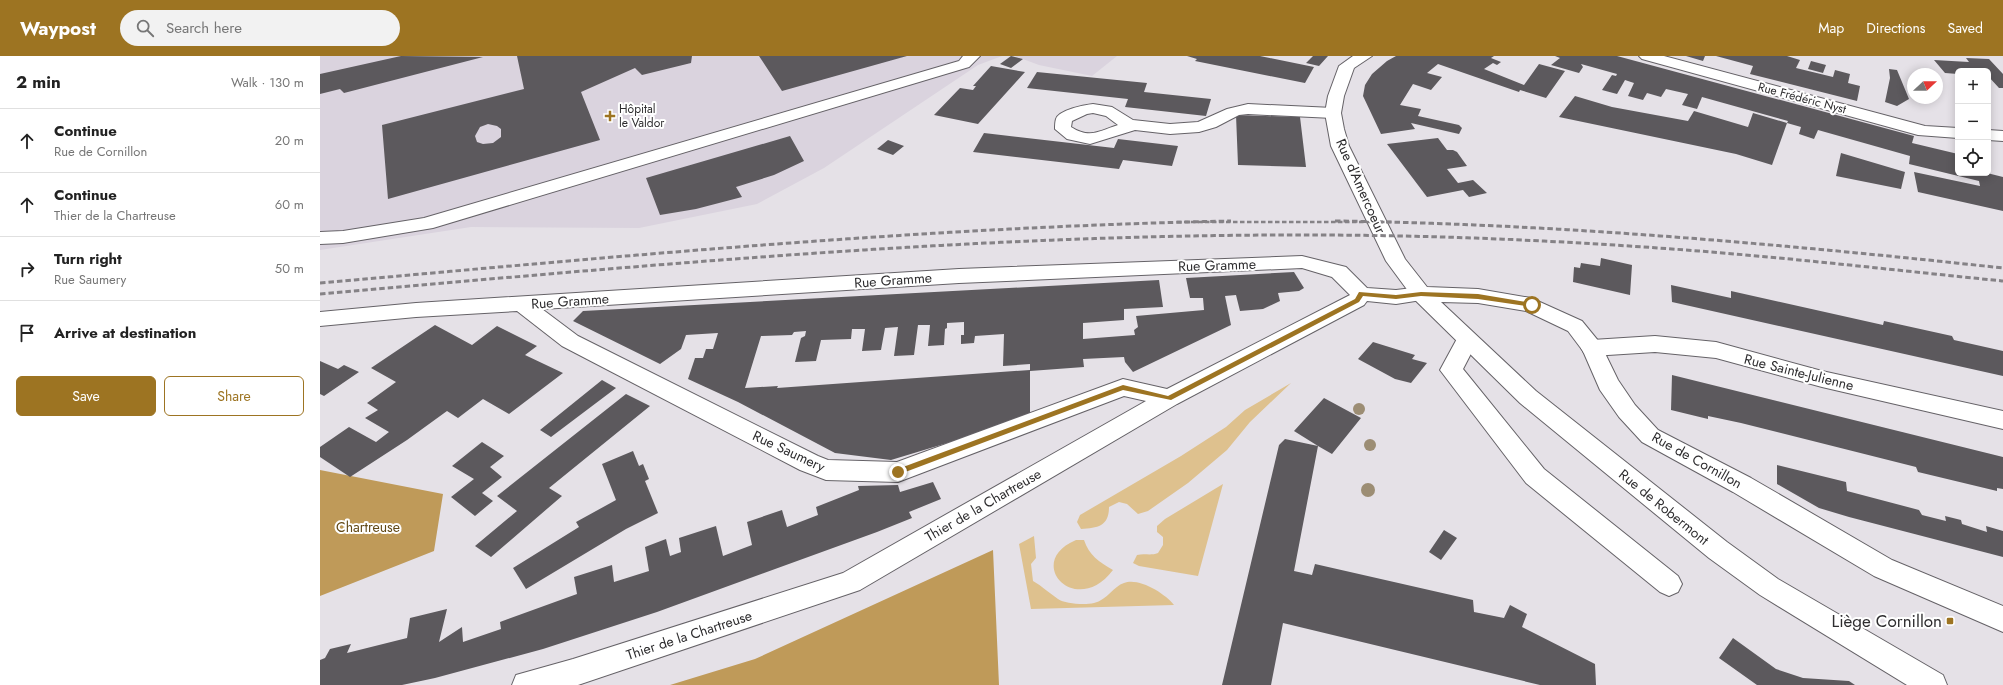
<!DOCTYPE html>
<html lang="en">
<head>
<meta charset="utf-8">
<style>
	:root { --surface:#fff; --page:#f2f2f2; --text:#222; --muted:#767676; --line:#e0e0e0; --accent:#9d7422 }
	body { margin:0; font-family:Jost,sans-serif; background:var(--page); color:var(--text) }
	.controls { position:absolute; right:12px; top:12px; display:grid; overflow:hidden; border-radius:6px; box-shadow:0 2px 10px #0003 }
	.controls button { width:36px; height:36px; display:grid; place-items:center; padding:0; border:0; border-bottom:1px solid var(--line); background:var(--surface); color:var(--text); font:20px sans-serif }
	.compass { position:absolute; left:1587px; top:12px; width:36px; height:36px; border-radius:50%; background:var(--surface); box-shadow:0 2px 10px #0003; rotate:68deg }
	.stop { position:absolute; width:12px; height:12px; margin:-9px; border:3px solid #9d7422; border-radius:50%; background:#fff }
	.stop.end { background:#9d7422; border-color:#fff; box-shadow:0 1px 4px #0008 }
	.list { margin:0; padding:0; list-style:none }
	h2 { display:flex; justify-content:space-between; align-items:center; height:52px; margin:0; padding:0 16px; font-size:17px }
	h2 small { font-size:13px; font-weight:400; color:var(--muted) }
	.list li { display:grid; grid-template-columns:26px 1fr auto; gap:12px; align-items:center; box-sizing:border-box; height:64px; padding:0 16px; border-top:1px solid var(--line) }
	.list b { display:block; font-size:15px; white-space:nowrap }
	.list p { margin:0; font-size:13px; white-space:nowrap; color:var(--muted) }
	.list em { font-size:13px; font-style:normal; color:var(--muted) }
	.actions { display:flex; gap:8px; padding:12px 16px }
	.actions a { flex:1; padding:9px 0; border:1px solid var(--accent); border-radius:6px; text-align:center; font-size:14px; color:var(--accent) }
	.actions .main { background:var(--accent); color:#fff }
	.icon { flex:none; width:22px; height:22px; fill:none; stroke:currentColor; stroke-width:2; stroke-linecap:round; stroke-linejoin:round }
	.map { position:relative; flex:none; width:1683px; height:629px; overflow:hidden }
	header { display:flex; align-items:center; gap:24px; box-sizing:border-box; height:56px; padding:0 20px; background:var(--accent); color:#fff }
	header strong { font-size:19px }
	nav { display:flex; gap:22px; margin-inline-start:auto; font-size:14px }
	.search { width:280px; height:36px; background:var(--page); display:flex; align-items:center; gap:10px; box-sizing:border-box; padding:0 14px; border-radius:22px; color:var(--muted); font-size:15px }
	main { display:flex }
	aside { flex:1; background:var(--surface) }
	.map>svg:first-child { display:block }
</style>
</head>
<body>
<header>
<strong>Waypost</strong>
<div class="search"><svg class="icon" aria-label="search" viewBox="0 0 24 24"><circle cx="10" cy="10" r="6"/><path d="M15 15l6 6"/></svg>Search here</div>
<nav><a>Map</a><a>Directions</a><a>Saved</a></nav>
</header>
<main>
<aside>
<h2>2 min<small>Walk · 130 m</small></h2>
<ul class="list">
<li><svg class="icon" aria-label="ahead" viewBox="0 0 24 24"><path d="M12 20V5M6 11l6-6 6 6"/></svg><div><b>Continue</b><p>Rue de Cornillon</p></div><em>20 m</em></li>
<li><svg class="icon" aria-label="ahead" viewBox="0 0 24 24"><path d="M12 20V5M6 11l6-6 6 6"/></svg><div><b>Continue</b><p>Thier de la Chartreuse</p></div><em>60 m</em></li>
<li><svg class="icon" aria-label="right" viewBox="0 0 24 24"><path d="M7 20v-9h11M14 6l5 5-5 5"/></svg><div><b>Turn right</b><p>Rue Saumery</p></div><em>50 m</em></li>
<li><svg class="icon" aria-label="arrive" viewBox="0 0 24 24"><path d="M6 21V4h12l-3 4 3 4H6"/></svg><div><b>Arrive at destination</b></div></li>
</ul>
<div class="actions"><a class="main">Save</a><a>Share</a></div>
</aside>
<div class="map">
<svg width="1683" height="629" viewBox="0 0 1683 629">
	<rect width="100%" height="100%" fill="#e5e1e7"/>
	<path fill="#dad3de" d="M0 0H682L658 9 504 112 437 148 319 172 151 171 0 194Z
		M695 0H797L772 20 719 9Z"/>
	<path fill="#dec18e" d="M971 327 930 366 907 394 868 427 828 455 818 458 807 448 799 446 789 451C789 470 778 472 761 473L757 466 760 459 861 400 906 371 925 354Z
		M903 428 878 520 819 510 813 507 817 499C825 497 830 500 838 497L843 489V481L837 476V470L845 463Z
		M714 480 716 502 711 508 713 525C722 530 729 537 738 543 745 548 765 549 774 547 787 544 794 530 804 527 818 521 845 537 854 549L711 553 699 488Z
		M756 484H764C769 499 779 506 793 514 756 563 703 506 756 484Z"/>
	<path fill="#bf9a59" d="M0 414 123 438 114 495 0 540Z
		M673 494 679 629H350L435 603Z"/>
	<path fill="#5c595d" fill-rule="evenodd" d="M81 0 163 1 24 37 20 33 0 38V18Z
		M197 0H372L371 7 322 19 315 12 261 36 280 84 68 143 62 69 204 33ZM168 68 177 70 181 73V81L173 87 163 88 157 86 155 80 160 71Z
		M439 0H587L462 35Z
		M691 0 703 3 691 12 680 8Z
		M867 0H940L994 11 985 27 875 5 877 3Z
		M993 0H1008L999 10 986 7Z
		M1076 0H1174L1171 2 1181 6 1177 9 1173 7 1164 13 1204 29 1219 8 1245 15 1226 42 1200 34 1199 36 1118 8 1107 17 1122 21 1111 34 1093 28 1080 49 1101 53 1098 60 1139 69 1142 72 1139 78 1091 67 1095 73 1061 78 1043 40 1045 29 1052 18 1067 5Z
		M1235 0H1297L1594 80 1592 87 1638 98V117H1667L1683 121V155L1598 136 1594 116 1660 130 1659 125 1589 108 1590 100 1498 74 1494 83 1479 78 1481 71 1467 67 1452 109 1416 98 1239 61 1255 40 1292 51 1368 65 1374 55 1428 71 1433 57 1467 67 1468 65 1382 41 1377 53 1362 49 1368 38 1346 33 1341 41 1327 37 1323 44 1308 40 1314 27 1305 24 1297 38 1282 34 1292 19 1296 20 1297 18 1261 8 1263 11 1259 17 1231 9 1240 2Z
		M1366 0H1385L1383 5Z
		M1396 0H1467L1480 4 1476 12 1513 21 1515 14 1530 18 1528 27 1540 30 1537 45 1430 18 1433 10Z
		M1646 2 1669 3 1683 18V32H1679L1668 20V15H1638V18L1625 17 1614 4 1649 6Z
		M1491 5 1506 9 1503 17 1488 13Z
		M671 10 705 16 658 68 614 59 640 32 653 34 656 30H653Z
		M1569 13 1577 14 1589 43 1577 50 1565 46 1570 22Z
		M717 16 827 27 824 36 891 43 886 60 805 51 808 43 707 32Z
		M916 59 980 61 986 111 918 109Z
		M664 77 794 92 798 83 858 90 852 110 803 104 799 113 653 96Z
		M470 80 484 105 454 119 416 131 422 141 376 153 340 159 326 122Z
		M1118 82 1127 94H1133L1137 96 1147 110 1127 113 1138 127 1153 124 1167 137 1149 141 1143 134 1107 141 1067 88Z
		M568 84 584 90 573 99 557 93Z
		M1521 97 1585 116 1581 133 1516 120Z
		M1281 202 1312 209 1310 239 1253 226 1254 211 1260 212 1261 207 1280 210Z
		M974 216 984 232 979 235 958 237 960 245 943 253 920 255 916 239 905 240 911 269 813 316 805 306 804 301 763 303 764 311 710 315V357L647 381 571 404 515 397 418 346 368 323 375 302H383L386 293H393L398 277 366 279 361 293 340 308 253 265 263 255 839 224 843 251 804 253V264L763 267V283L815 279 814 274 818 271 816 260 884 254 883 242H870L866 222ZM644 266V279H641V288L654 287 655 280 684 278 683 310 710 308V314L457 332 458 330 425 332 441 280 472 279 474 276 486 275 485 280 481 282 475 306 496 305 501 284 531 283 532 273H545L542 295 561 294 565 272 578 271 574 300 594 299 598 269H610L608 290 624 289 625 273 627 272V267Z
		M1351 229 1411 242V235L1563 269 1564 265 1632 280 1634 284 1683 295V320L1352 246Z
		M115 269 152 289 177 270 217 290 205 299 243 317 189 358 163 343 138 362 127 355 87 384 30 421 0 401V391L29 371 56 386 69 376 45 362 58 354 47 347 76 326 51 312Z
		M1053 286 1095 299 1092 303 1107 307 1091 327 1075 323 1038 303Z
		M0 305 18 313 24 309 39 316 4 340 0 338Z
		M1352 319 1683 401V433L1677 432V435L1598 416 1596 411 1421 367 1388 360V363L1351 354Z
		M282 324 296 332 231 381 220 374Z
		M306 338 330 350 229 432 242 440 171 501 155 490 197 455 177 440Z
		M1004 342 1041 362 1012 398 998 390 974 515 992 519 995 508 1153 544 1154 556 1184 562 1190 549 1207 558 1202 571 1275 608 1276 629H1220L963 567 951 629H902L959 389 965 383 998 390 974 375Z
		M162 386 184 400 170 411 182 421 162 437 173 445 155 460 131 441 154 423 132 410Z
		M313 395 319 410 323 408 329 423 325 425 338 457 306 473 206 533 193 512 259 471 256 466 296 444 282 408Z
		M1457 409 1526 426 1527 435 1599 454 1602 459 1626 465 1625 460 1641 464 1642 468 1667 476 1666 470 1683 475V501L1529 461 1499 452 1457 428Z
		M613 426 621 443 589 456 592 462 557 476 337 556 223 593 115 622 82 629H0V604L5 602 10 593 31 588 27 597 87 582 90 562 127 553 119 586 142 571 143 586 181 573 180 566 257 538 254 521 292 509 294 526 329 515 325 491 346 483 350 500 361 496 359 482 396 470 403 500 432 489 427 466 462 454 467 471 498 459 496 451 539 434 538 430 578 429 580 436Z
		M1124 474 1137 482 1121 504 1109 496Z
		M1413 582 1456 613 1483 622 1529 625 1535 629H1437L1399 602Z"/>
	<g fill="none" stroke-linecap="round" stroke-linejoin="round">
		<g stroke="#656267" stroke-width="2">
			<path id="minor" d="M643 0H660L649 11 113 172 23 187 0 188V176L23 175 104 162 639 5Z
				M1319 0H1344L1605 70 1638 72V82L1598 79 1322 3Z
				M773 48 792 51 813 64 850 68 878 66 907 53 928 48 1013 52 1019 54 1021 57 1019 60 1013 62 928 58 919 59 896 71 879 76 850 78 815 74 770 88 747 83 735 73C735 70 735 66 736 63 739 54 764 49 773 48ZM773 57 786 60 798 69C779 75 770 83 751 71L752 65 767 58Z
				M1668 74 1683 75V85L1668 84Z
				M982 200 1026 211 1047 232 1076 234 1101 231 1108 233 1111 238 1108 243 1076 248 1047 245 1044 249 857 348 540 534 258 629H192L196 619 253 603 523 517 826 345 804 340 578 426 506 424 480 414 242 290 197 255 96 261 0 270V256L96 247 639 213ZM982 212 1012 221 1030 239 847 333 803 323 577 406 508 404 498 400 258 280 222 253 639 227Z
				M1147 276 1155 279 1158 284 1143 313 1224 413 1358 520 1362 528 1358 536 1349 540 1340 536 1206 427 1120 314 1139 279Z
				M1335 280 1396 286 1502 315 1683 355V373L1502 331 1396 302 1335 296 1272 300 1264 297 1261 292 1264 287 1272 284Z"/>
		</g>
		<g stroke="#656267" stroke-width="2">
			<path id="major" d="M1033 0H1052L1034 12 1024 40 1021 57 1024 73 1029 90 1085 203 1107 231 1158 233 1211 242 1262 265 1280 287 1298 324 1315 349 1338 374 1431 422 1572 504 1683 550V576L1554 520 1413 436 1322 386 1299 361 1280 334 1263 295 1248 275 1206 255 1158 247 1121 246 1216 335 1407 486 1458 523 1623 619 1627 629H1587L1440 539 1389 502 1200 347 1094 243 1066 205 1011 90 1005 57 1008 40 1019 10Z"/>
		</g>
		<use href="#minor" fill="#fff" fill-rule="evenodd"/>
		<use href="#major" fill="#fff" fill-rule="evenodd"/>
		<path stroke="#858286" stroke-width="2.5" stroke-dasharray="4.5 2.5" stroke-linecap="butt" d="M857 166H1073"/>
		<path stroke="#858286" stroke-width="3" stroke-dasharray="5.5 3" stroke-linecap="butt" d="M1015 165C1239 168 1461 188 1683 212
			M0 227C303 200 606 171 911 165
			M0 238C329 209 659 178 990 179 1120 179 1250 185 1379 195 1481 203 1582 215 1683 225"/>
	</g>
	<g fill="#9c8d74">
		<circle cx="1039" cy="353" r="6"/>
		<circle cx="1050" cy="389" r="6"/>
		<circle cx="1048" cy="434" r="7"/>
	</g>
	<path fill="#9d7422" d="M1039 236 1076 239 1101 236 1158 238 1212 247 1215 249 1212 251 1158 243 1101 240 1076 243 1043 240 1039 246 851 344 803 334 580 418H575L574 416 575 414 803 329 848 340 1035 243Z"/>
	<g fill="#9d7422" stroke="#fff" stroke-width="1.5">
		<path d="M288 54h4v4h4v4h-4v4h-4v-4h-4v-4h4z"/>
		<rect x="1626" y="561" width="8" height="8" rx="2"/>
	</g>
	<g text-anchor="middle" dominant-baseline="central" stroke-width="4" stroke-linejoin="round" paint-order="stroke">
		<g font-size="12" fill="#2e2d2f" stroke="#fff">
			<text transform="translate(1482 42) rotate(15)">Rue Frédéric Nyst</text>
		</g>
		<g font-size="12" fill="#2e2d2f" stroke="#fff" text-anchor="start">
			<text x="299" y="53">Hôpital<tspan x="299" dy="14">le Valdor</tspan></text>
		</g>
		<g font-size="14" fill="#2e2d2f" stroke="#fff">
			<text transform="translate(1041 130) rotate(66)">Rue d'Amercoeur</text>
			<text transform="translate(897 209) rotate(-2)">Rue Gramme</text>
			<text transform="translate(573 224) rotate(-4)">Rue Gramme</text>
			<text transform="translate(250 245) rotate(-4)">Rue Gramme</text>
			<text transform="translate(1479 316) rotate(14)">Rue Sainte-Julienne</text>
			<text transform="translate(469 395) rotate(25)">Rue Saumery</text>
			<text transform="translate(1377 404) rotate(29)">Rue de Cornillon</text>
			<text transform="translate(663 449) rotate(-30)">Thier de la Chartreuse</text>
			<text transform="translate(1344 451) rotate(39)">Rue de Robermont</text>
			<text transform="translate(369 579) rotate(-18)">Thier de la Chartreuse</text>
		</g>
		<g font-size="14" fill="#614815" stroke="#fff">
			<text x="48" y="471">Chartreuse</text>
		</g>
		<g font-size="17" fill="#2e2d2f" stroke="#fff" text-anchor="end">
			<text x="1622" y="565">Liège Cornillon</text>
		</g>
	</g>
</svg>
<div class="controls">
<button>+</button>
<button>−</button>
<button><svg class="icon" aria-label="locate" viewBox="0 0 24 24"><circle cx="12" cy="12" r="6"/><path d="M12 2v4M12 18v4M2 12h4M18 12h4"/></svg></button>
</div>
<svg class="compass" viewBox="-18 -18 36 36"><path d="M0-13l5 13h-10z" fill="#e53935"/><path d="M0 13l5-13h-10z" fill="#767676"/></svg>
<div class="stop" style="left:1212px;top:249px"></div>
<div class="stop end" style="left:578px;top:416px"></div>
</div>
</main>
</body>
</html>
